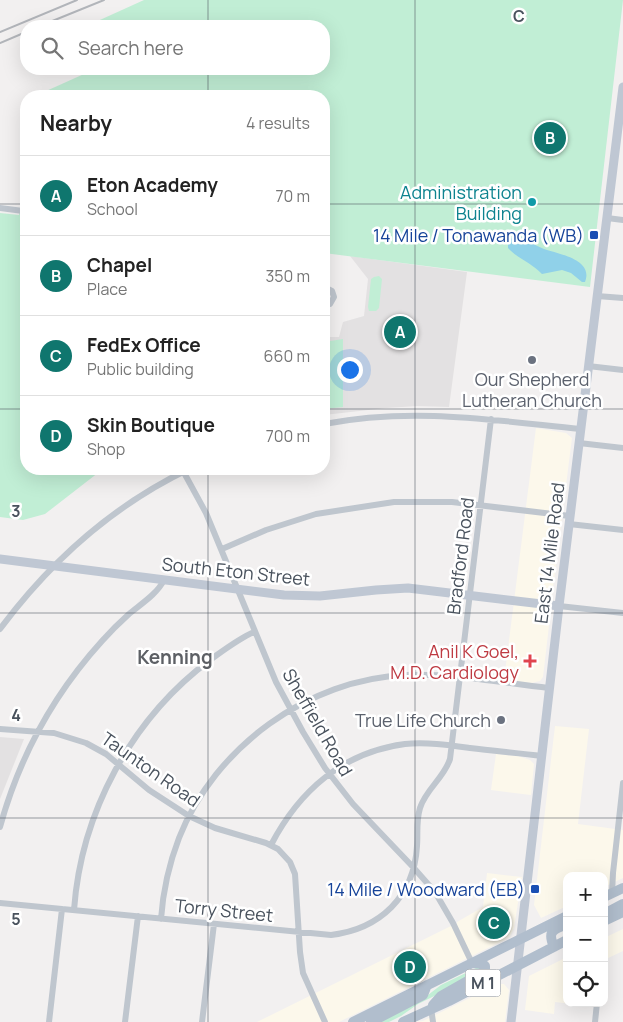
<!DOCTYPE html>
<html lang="en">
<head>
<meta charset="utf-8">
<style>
	:root { --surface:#fff; --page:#f2f2f2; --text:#222; --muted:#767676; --line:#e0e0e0; --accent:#0f766e }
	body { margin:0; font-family:Manrope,sans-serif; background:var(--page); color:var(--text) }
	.controls { position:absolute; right:15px; bottom:15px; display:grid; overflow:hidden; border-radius:10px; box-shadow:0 5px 20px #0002 }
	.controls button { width:45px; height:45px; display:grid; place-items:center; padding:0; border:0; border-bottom:1px solid var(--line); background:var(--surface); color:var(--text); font:25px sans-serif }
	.you { position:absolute; left:349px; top:369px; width:18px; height:18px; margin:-12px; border:4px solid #fff; border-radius:50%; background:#1a73e8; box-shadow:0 0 0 8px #1a73e833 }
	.badge { display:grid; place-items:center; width:32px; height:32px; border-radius:50%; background:var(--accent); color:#fff; font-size:16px; font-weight:700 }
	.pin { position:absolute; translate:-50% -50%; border:2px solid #fff; box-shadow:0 1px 5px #0006 }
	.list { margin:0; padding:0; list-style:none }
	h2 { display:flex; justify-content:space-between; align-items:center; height:65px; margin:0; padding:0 20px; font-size:21px }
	h2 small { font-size:16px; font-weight:400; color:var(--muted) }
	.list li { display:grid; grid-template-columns:32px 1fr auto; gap:15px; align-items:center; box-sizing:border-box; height:80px; padding:0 20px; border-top:1px solid var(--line) }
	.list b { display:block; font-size:19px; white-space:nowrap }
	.list p { margin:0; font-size:16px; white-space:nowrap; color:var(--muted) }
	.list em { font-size:16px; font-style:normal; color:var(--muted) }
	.icon { flex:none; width:28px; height:28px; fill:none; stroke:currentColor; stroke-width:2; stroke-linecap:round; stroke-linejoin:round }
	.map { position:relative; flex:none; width:623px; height:1022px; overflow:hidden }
	.search { position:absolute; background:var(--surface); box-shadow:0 5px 20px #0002; left:20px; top:20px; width:310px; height:55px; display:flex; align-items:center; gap:12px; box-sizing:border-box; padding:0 18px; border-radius:20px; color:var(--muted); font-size:19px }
	.panel { position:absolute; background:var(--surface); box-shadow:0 5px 20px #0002; left:20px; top:90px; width:310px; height:385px; border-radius:20px }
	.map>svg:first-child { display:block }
</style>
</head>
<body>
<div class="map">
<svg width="623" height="1022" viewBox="0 0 623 1022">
	<rect width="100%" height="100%" fill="#f2f0f0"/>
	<path fill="#fcf8eb" d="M536 428 566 433 572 438 552 596 550 599V617L543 677 540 681 531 683 504 680Z
		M555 726 589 729 578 824 623 830V878L604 887V876H567V906L541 918 534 905Z
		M496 754 518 756 530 760 534 764 531 795 491 790Z
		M487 873 522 877 514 928 510 936 504 940 339 1022H257L457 923V922L483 907Z
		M623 929V951L606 959 604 971V938Z
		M567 957V1003H600V1007L555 1002 554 1014 525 1010 529 976Z
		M498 984H504L509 990 505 1022H415L423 1021Z"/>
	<path fill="#e3e1e2" d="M350 256 467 272 449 407 417 406 386 408 324 415V337H339L343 322 364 316 368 279Z
		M0 737 24 739 0 799Z"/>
	<path fill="#c1eed5" d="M144 0H623L590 287 324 253V96H35L84 74 85 69H324V26H91V24Z
		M26 161V469H103L45 514 23 520 0 517V213L19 215Z
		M379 276 382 279 379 308 376 311H369L368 307 371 279 374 277Z
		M343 339V407L324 409V342Z
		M478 967H481L475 976 418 1004 401 1016 389 1022H374L428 995 441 985Z"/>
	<path fill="#90d1e9" d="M516 235C526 239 534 245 544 249 558 254 594 259 585 282H582L571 273 562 270 542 274C532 263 518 259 508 248V241Z"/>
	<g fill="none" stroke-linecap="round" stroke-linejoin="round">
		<path stroke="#bfc6ce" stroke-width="6" d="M0 208 23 211
			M607 218 623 220
			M324 287 332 291 334 297 330 304 324 305
			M597 296 623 298
			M588 366 623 370
			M324 424C413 407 491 420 580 429
			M579 443 623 448
			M182 469 206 513 276 682 303 732 325 768 353 804 413 867 435 892 453 923 472 963
			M569 524 623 530
			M222 549 266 530 316 514 394 502H452L570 516
			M559 606 623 613
			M0 629C50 562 114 505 189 469
			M0 729 54 733 86 743 106 754 149 790 189 816 215 828 266 843 278 849 290 862 295 874 300 952 303 973 325 1022
			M0 827C19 758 53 695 102 641 110 632 119 623 129 614 141 604 157 594 164 580
			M271 845C299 791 343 752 405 744 427 742 448 745 470 748 494 751 518 753 542 756
			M612 893 613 873 623 783
			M0 903 331 935C380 929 414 897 417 846 418 833 416 821 420 808 426 789 444 778 450 759L491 419
			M74 910C81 813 131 719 210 660 224 650 238 639 254 632
			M161 919C163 891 169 864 179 838 215 747 308 679 406 675 454 673 502 683 549 688
			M604 928V942
			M431 1008 433 1022
			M49 1022 62 909
			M125 1022 138 916
			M202 1022 214 924
			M595 1022 597 1003"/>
		<path stroke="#bfc7d3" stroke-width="9" d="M0 559 284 595 320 596 376 590 408 588 559 606
			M511 1022 559 606 623 87"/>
		<path stroke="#b1becd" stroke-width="10" d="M604 897 623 888
			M604 918 608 912 623 904
			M604 921 623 912
			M554 947C547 931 553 930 567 924
			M433 1005 441 996 485 971V966L483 964 472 963
			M353 1022 567 916
			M371 1022 423 995 427 985
			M403 1022 449 1001 567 940"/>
		<path stroke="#b2b5ba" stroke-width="2" d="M40 26 104 0
			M0 32 77 0
			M0 43 26 32"/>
	</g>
	<path fill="none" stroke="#49525d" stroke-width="1" stroke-opacity="0.55" d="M208 0V26M415 0V1022M208 69V96M0 204H26M324 204H623M0 409H26M324 409H623M208 469V1022M0 613H623M0 818H623"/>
	<circle fill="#0f9aa8" stroke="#fff" stroke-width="2" cx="532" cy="202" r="5"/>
	<g fill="#1a4fb4" stroke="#fff" stroke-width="2">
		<rect x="589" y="230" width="10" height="10" rx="2.5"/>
		<rect x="530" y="884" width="10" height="10" rx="2.5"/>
	</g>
	<g fill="#6b7280" stroke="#fff" stroke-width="2">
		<circle cx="532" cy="360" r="5"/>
		<circle cx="501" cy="720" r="5"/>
	</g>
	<path fill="#e0444e" stroke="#fff" stroke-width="2" d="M527.5 653.5h5v5h5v5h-5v5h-5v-5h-5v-5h5z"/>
	<g text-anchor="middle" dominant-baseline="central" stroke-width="5" stroke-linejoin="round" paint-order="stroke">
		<rect fill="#fff" stroke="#80868e" stroke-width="1" x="465.5" y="969.5" width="35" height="27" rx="4"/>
		<g font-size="16" font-weight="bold" fill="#49525d">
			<text x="483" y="983">M 1</text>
		</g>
		<g font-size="18" fill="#0d838f" stroke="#fff" text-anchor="end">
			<text x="522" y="192">Administration<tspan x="522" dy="21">Building</tspan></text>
		</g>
		<g font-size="18" fill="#164399" stroke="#fff" text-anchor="end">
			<text x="584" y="235">14 Mile / Tonawanda (WB)</text>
			<text x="525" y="889">14 Mile / Woodward (EB)</text>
		</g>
		<g font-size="18" fill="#5b616d" stroke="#fff">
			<text x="532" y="379">Our Shepherd<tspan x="532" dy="21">Lutheran Church</tspan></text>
			<text x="491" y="720" text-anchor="end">True Life Church</text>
		</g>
		<g font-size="18" fill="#49525d" stroke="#fff">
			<text transform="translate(549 553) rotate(-83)">East 14 Mile Road</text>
			<text transform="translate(460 556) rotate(-83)">Bradford Road</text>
			<text transform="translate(236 571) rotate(6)">South Eton Street</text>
			<text transform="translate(318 722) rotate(60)">Sheffield Road</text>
			<text transform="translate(151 769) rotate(35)">Taunton Road</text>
			<text transform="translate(224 910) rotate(6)">Torry Street</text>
		</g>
		<g font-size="18" fill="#be3a42" stroke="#fff" text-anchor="end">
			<text x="519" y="651">Anil K Goel,<tspan x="519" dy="21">M.D. Cardiology</tspan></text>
		</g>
		<g font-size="19" font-weight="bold" fill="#5d6065" stroke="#fff">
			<text x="175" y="657">Kenning</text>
		</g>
	</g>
	<g font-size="16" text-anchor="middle" font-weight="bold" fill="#49525d" stroke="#fff" stroke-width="5" stroke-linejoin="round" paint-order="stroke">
		<text x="519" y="22">C</text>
		<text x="16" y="517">3</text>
		<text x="16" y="721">4</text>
		<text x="16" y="925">5</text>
	</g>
</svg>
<div class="controls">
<button>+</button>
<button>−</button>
<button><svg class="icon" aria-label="locate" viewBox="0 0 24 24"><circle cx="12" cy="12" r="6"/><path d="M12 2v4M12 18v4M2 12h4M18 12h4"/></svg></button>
</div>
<div class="you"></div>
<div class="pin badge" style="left:400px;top:332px">A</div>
<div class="pin badge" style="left:550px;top:138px">B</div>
<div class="pin badge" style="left:494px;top:923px">C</div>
<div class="pin badge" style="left:410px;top:967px">D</div>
<div class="search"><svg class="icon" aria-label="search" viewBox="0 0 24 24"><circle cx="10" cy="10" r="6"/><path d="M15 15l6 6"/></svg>Search here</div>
<section class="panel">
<h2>Nearby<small>4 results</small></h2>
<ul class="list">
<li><span class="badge">A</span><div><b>Eton Academy</b><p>School</p></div><em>70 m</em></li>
<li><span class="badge">B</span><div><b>Chapel</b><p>Place</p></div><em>350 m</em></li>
<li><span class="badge">C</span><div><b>FedEx Office</b><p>Public building</p></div><em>660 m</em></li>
<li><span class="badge">D</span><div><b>Skin Boutique</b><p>Shop</p></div><em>700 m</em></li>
</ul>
</section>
</div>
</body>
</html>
